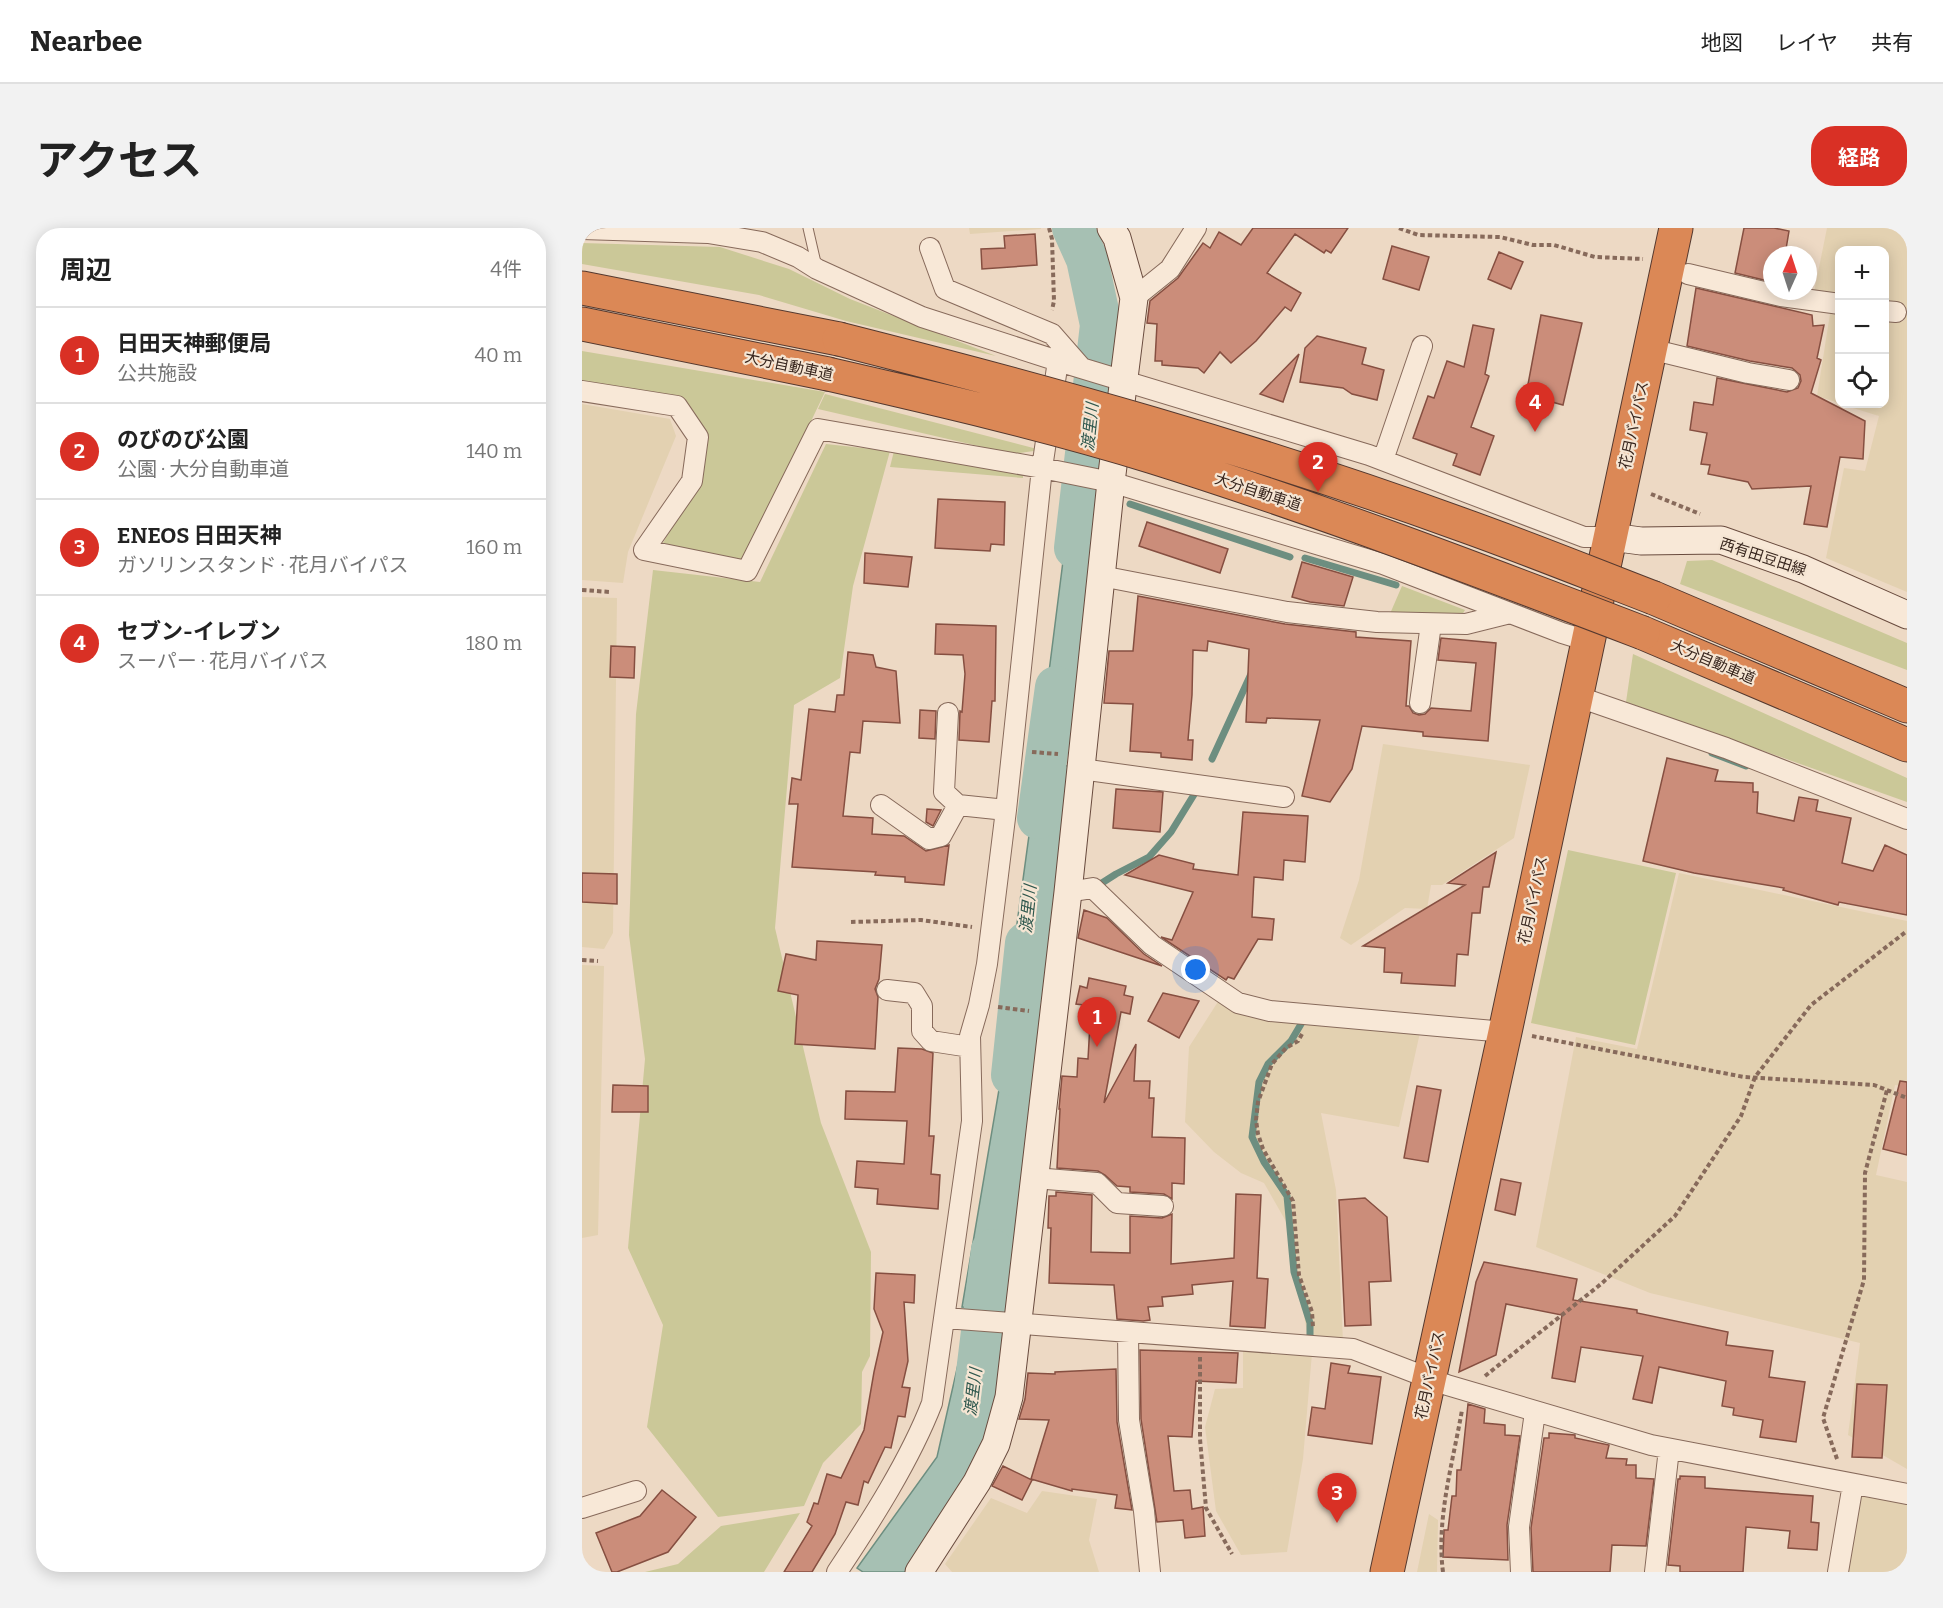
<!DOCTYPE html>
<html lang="ja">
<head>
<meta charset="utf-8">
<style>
	:root { --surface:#fff; --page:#f2f2f2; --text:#222; --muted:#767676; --line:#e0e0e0; --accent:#d93025 }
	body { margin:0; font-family:Bitter,"Noto Sans JP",serif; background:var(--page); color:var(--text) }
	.controls { position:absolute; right:18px; top:18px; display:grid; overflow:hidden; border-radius:12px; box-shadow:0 3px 15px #0003 }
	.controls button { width:54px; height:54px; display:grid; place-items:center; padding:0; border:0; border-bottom:2px solid var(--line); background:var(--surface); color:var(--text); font:30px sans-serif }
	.compass { position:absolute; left:1181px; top:18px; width:54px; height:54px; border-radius:50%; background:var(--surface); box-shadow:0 3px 15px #0003; rotate:3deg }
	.you { position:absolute; left:614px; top:742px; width:21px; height:21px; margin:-15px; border:4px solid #fff; border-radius:50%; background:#1a73e8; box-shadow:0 0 0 9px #1a73e833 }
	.badge { display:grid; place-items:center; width:39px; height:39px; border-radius:50%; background:var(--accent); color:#fff; font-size:20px; font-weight:700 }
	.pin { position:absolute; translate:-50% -50px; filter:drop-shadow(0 2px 3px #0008) }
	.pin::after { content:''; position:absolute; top:32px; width:21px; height:18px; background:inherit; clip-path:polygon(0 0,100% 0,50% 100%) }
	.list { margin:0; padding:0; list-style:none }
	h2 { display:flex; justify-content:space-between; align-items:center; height:78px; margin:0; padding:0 24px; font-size:26px }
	h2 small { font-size:20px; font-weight:400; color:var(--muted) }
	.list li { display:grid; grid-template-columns:39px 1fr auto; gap:18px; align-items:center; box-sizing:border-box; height:96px; padding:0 24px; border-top:2px solid var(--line) }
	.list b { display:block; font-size:22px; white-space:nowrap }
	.list p { margin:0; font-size:20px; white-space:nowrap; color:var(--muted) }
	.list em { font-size:20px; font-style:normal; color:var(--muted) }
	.icon { flex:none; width:33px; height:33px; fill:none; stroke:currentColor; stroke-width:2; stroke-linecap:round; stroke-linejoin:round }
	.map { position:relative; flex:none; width:1325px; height:1344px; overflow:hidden; border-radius:24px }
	header { display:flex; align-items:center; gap:36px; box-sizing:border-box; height:84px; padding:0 30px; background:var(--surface); border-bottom:2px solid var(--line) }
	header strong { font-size:28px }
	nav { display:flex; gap:33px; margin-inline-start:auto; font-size:21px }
	.intro { display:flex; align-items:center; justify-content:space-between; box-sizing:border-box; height:144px; padding:0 36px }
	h1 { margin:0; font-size:42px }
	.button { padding:15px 27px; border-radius:24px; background:var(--accent); color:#fff; font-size:21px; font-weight:700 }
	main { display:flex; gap:36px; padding:0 36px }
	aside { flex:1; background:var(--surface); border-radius:24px; box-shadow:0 3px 15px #0003 }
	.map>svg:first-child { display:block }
</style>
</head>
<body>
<header>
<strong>Nearbee</strong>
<nav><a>地図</a><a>レイヤ</a><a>共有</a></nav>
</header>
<div class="intro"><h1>アクセス</h1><a class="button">経路</a></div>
<main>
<aside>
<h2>周辺<small>4件</small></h2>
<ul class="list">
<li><span class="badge">1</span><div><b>日田天神郵便局</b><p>公共施設</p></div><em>40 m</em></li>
<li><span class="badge">2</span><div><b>のびのび公園</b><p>公園 · 大分自動車道</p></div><em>140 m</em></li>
<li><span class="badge">3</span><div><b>ENEOS 日田天神</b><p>ガソリンスタンド · 花月バイパス</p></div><em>160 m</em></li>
<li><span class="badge">4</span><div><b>セブン-イレブン</b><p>スーパー · 花月バイパス</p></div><em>180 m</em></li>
</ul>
</aside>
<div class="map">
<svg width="1325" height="1344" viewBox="0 0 1325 1344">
	<rect width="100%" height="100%" fill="#edd9c4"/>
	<path fill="#e3d1b1" d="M387 0H459V1L388 6Z
		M1245 0H1325V364L1244 330 1262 240 1283 243 1297 188 1258 176H1302L1303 91 1322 93 1325 81 1303 77 1302 22H1258L1257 69 1232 64Z
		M1248 86 1258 87 1257 175 1235 168Z
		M0 176 88 191 94 208 46 324 41 355 0 352Z
		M0 369 35 370 31 705 22 721 0 719Z
		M801 516 948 537 932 610 860 657H849L845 681 823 680 769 717 758 710 777 652Z
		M1097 645 1325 693V859L1313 857 1294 947 1325 954V1241L1266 1207 1278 1115 1068 1065 954 1019 994 809 1055 821Z
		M0 737 22 738 16 1007 0 1010Z
		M639 769 839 800 817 899 739 885 754 962 761 1114 726 1110 720 1076 711 1049 706 997 682 955 659 945 632 924 603 894 607 819Z
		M661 1123 730 1125 721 1231 705 1324 659 1327 634 1283 623 1199 633 1161 661 1160Z
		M460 1263 515 1271 507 1312 517 1344H370L363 1336 409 1270 445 1285Z
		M1277 1266 1325 1275V1344H1263Z
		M847 1286 856 1292 855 1344H835Z"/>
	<path fill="#cbc898" d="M0 15 138 19 207 41 268 71 414 128 264 93 177 67 0 36Z
		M0 123 243 164 162 333 81 315 115 254 101 172 0 157Z
		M243 166 459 222 431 226 236 181Z
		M244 216 308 223 271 358 258 450 212 477 193 700 239 895 289 1024 288 1128 280 1144 279 1196 241 1235 222 1278 136 1289 65 1199 81 1097 46 1020 63 831 47 707 54 486 71 342 178 354Z
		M313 219 441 241V250L308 239Z
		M1130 332 1325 415V442L1098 356 1105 333Z
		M820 358 883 382 878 390 807 388Z
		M1051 426 1325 550V574L1044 474Z
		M986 622 1094 645 1053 817 949 795Z
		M218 1285 182 1344H63L96 1336 139 1298Z"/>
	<path fill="#a6c0b3" stroke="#6d8e80" stroke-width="1.5" d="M490 262 514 264 519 269 492 519 458 515Z
		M457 534 493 539 467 774 425 769Z
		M429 791 462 793 426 1083 380 1079Z
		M382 1110 424 1113 408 1196 389 1244 329 1344H281L275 1340 355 1229Z"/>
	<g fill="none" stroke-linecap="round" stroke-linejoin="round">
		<path stroke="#6d8e80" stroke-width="7" d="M548 276 708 329
			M723 330 814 357
			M1130 525 1164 538
			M630 531 669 446
			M512 660 534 646 567 629 589 604 613 565
			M722 791 709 813 686 836 677 854 670 909 682 934 705 968 712 1044 728 1095V1108"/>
		<path stroke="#a6c0b3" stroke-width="42" d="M491 0 505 31 519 97 493 320
			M456 590 474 459
			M430 847 444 715
			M392 1169 410 1022"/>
	</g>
	<path fill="#cb8d7a" stroke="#864f41" stroke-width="1.5" d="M671 0H766L749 25 744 22 742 25 713 6 685 45 719 65 709 83 703 79 674 113 649 135 638 124 622 145 616 140 580 137V133H573L575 96 565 95 568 73 596 50 621 15 628 20 637 4 659 17Z
		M1162 0H1192L1207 3 1203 27H1190V54L1153 45Z
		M453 6 455 37 400 41 399 21 423 20 422 8Z
		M810 18 847 29 837 62 801 51Z
		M917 24 941 34 929 61 906 51Z
		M1114 60 1230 87 1231 98 1242 97 1235 130 1239 132 1229 165 1283 193 1281 231 1258 229 1245 299 1222 296 1229 258 1170 261 1166 254 1126 246 1128 237 1119 236 1125 205 1108 202 1112 174 1131 177 1135 150 1205 164 1216 160 1219 153 1218 147 1210 140 1168 133 1105 118Z
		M959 87 1000 95 981 177 944 167Z
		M891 97 912 101 903 146 907 148 889 199 912 208 898 247 871 237 875 226 831 210 846 168 852 170 865 133 882 139Z
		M735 108 784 120 780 136 802 142 795 172 770 166 761 160 718 154 723 120Z
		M717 126 701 174 678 166Z
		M356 271 423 274 422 317 409 316 408 323 353 320Z
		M565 294 646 321 638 345 557 318Z
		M283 325 330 329 326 359 282 355Z
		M720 334 771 349 762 378 728 374 710 369Z
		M556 368 703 396 774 404V409L829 413 824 478H827L831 485 837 487 843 486 849 480 889 483 894 435 856 432 859 410 914 415 906 513 841 508V504L780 498 770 541 748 574 720 568 738 492 685 490 684 495 664 494 667 421 626 413 625 423 611 422 610 467 606 512H611L610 532 579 529V525L548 523 551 476 522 475 527 423H551Z
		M354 396 414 398 413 473H410L407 514 377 512 378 483 380 484 383 446 381 427 353 426Z
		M29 418 53 419 52 450 28 449Z
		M266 424 291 427 294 439 314 443 318 495 281 493 278 525 268 524 261 588 291 590 290 606 322 608 344 623 367 617 362 657 323 654V649L293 647 294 644 210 639 216 576H207L210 550 219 552 227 481 253 484 255 467H262Z
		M338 482 354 483 353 511 337 510Z
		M1085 530 1136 542 1133 553 1171 555V564H1176L1175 585 1212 593 1217 569 1236 572 1234 583 1269 590 1260 635 1291 643 1303 617 1325 627V687L1257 674 1256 677 1201 662 1202 660 1112 645 1061 633Z
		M534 561 581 564 578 604 531 600Z
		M345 581 359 582 351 598 344 594Z
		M661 584 726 588 723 634 702 632 701 652 672 649 670 689 692 691 690 712 676 711 652 751 646 749 644 752 579 709 590 712 611 664 543 647 577 627 612 636 611 641 656 647Z
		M914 624 907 659H901L898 685H890L886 727 875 726 873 758 819 755 820 745 802 744 803 720 781 718 883 657 866 655Z
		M0 645 35 646V676L0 674Z
		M502 682 525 690 562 726 580 738 496 710Z
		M235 713 300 717 297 751 293 761 296 769 293 821 213 816 216 767 196 763 204 726 234 732Z
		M507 750 544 758 542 767 551 769 548 786 539 784 522 875 554 816 552 853H568L567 870H572L570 909 603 910 602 956 590 955V971L582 966 548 964V959L535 958 523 947 516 943 475 940 478 881H477L480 848 495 849 496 830 506 831 509 778 494 776 498 758 505 760Z
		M581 765 617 773 597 810 566 793Z
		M316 820 340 821 351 825 347 908H352L349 946 358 947 356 981 295 976 296 961 273 959 275 933 322 936 325 893 263 891 264 863 313 864Z
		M1318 853 1325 854V927L1301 921Z
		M31 857 66 858V884H30Z
		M835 858 859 862 846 934 822 930Z
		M919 951 939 955 933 987 913 982Z
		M474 964 510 967 509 1024 548 1025V988L580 990 590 986 589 1036 652 1030 654 966 679 967 675 1050 686 1051 683 1100 648 1098 651 1053 610 1057 611 1066 580 1069 581 1078 566 1079 568 1092 561 1093 535 1091 532 1057 467 1055 469 1000H466L467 968H474Z
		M783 970 805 989 809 1053 787 1054 789 1097 763 1098 757 972Z
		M902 1034 995 1051 991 1072 1055 1082V1085L1146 1104 1144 1117 1191 1123 1187 1149 1223 1154 1214 1214 1178 1209 1181 1192 1151 1187 1152 1180 1140 1178 1144 1153 1077 1139 1070 1175 1051 1171 1061 1128 999 1119 993 1154 970 1150 980 1087 924 1076 914 1127 877 1144 894 1054Z
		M294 1045 333 1047 332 1075 322 1074 326 1133 320 1159 328 1160 323 1189 316 1188 309 1220 303 1219 286 1255 282 1253 276 1277 264 1274 253 1306 230 1344H202L230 1298 225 1294 232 1275 236 1276 245 1246 259 1250 282 1202 292 1144 301 1104 292 1081Z
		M558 1122 656 1125 654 1155 614 1153 610 1209 586 1208 592 1263 608 1262 610 1281 621 1279 623 1308 603 1310 601 1292 575 1294 559 1191Z
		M749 1135 768 1138 766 1145 799 1149 790 1216 726 1207 730 1179 743 1181Z
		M534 1141 535 1194 550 1282 533 1280 535 1267 490 1261V1263L449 1251 467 1192 437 1191 443 1171 446 1145 473 1146V1144Z
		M1275 1156 1305 1157 1300 1230 1270 1229Z
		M886 1176 903 1181 902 1195 923 1197V1207L938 1208 925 1297 926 1332 861 1329 862 1302H866L870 1268H874L875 1242H879Z
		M967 1205 993 1207V1210L1027 1217 1024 1230 1045 1231 1044 1237H1054V1250L1072 1251 1064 1318 1030 1317 1028 1344H951L949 1300 962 1210H967Z
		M421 1238 450 1252 440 1272 410 1258Z
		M1098 1248 1123 1249V1260L1231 1268 1229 1294 1237 1295 1235 1322 1206 1320 1208 1303 1164 1299 1161 1344H1098V1338L1086 1337 1096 1251H1098Z
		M80 1262 114 1289 86 1324 35 1344H30L14 1305 58 1288Z"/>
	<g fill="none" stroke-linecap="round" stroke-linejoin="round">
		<g stroke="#876a5b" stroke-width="11">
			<path id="lane" d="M226 0 235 39"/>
		</g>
		<g stroke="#876a5b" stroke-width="22">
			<path id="street" d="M0 1 126 5 180 14 216 29 235 41 340 89 476 133 787 227 1002 309H1029
				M348 20 363 61 470 106 498 138
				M1106 46 1199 68 1258 76
				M552 70 588 41 614 0
				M1302 83 1314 84
				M1068 121 1166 145 1207 152
				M0 163 95 178 116 209 110 253 62 322 165 343 236 201 460 240 529 254 801 336 980 405 1006 413
				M801 232 840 118
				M519 348 705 384 795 394 884 396 928 385
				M994 468 1144 520 1325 591
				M838 475 849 396
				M366 485 362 564 376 577
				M499 541 702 569
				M299 577 347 611 359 608 376 577 424 582
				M486 664 511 660 570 717 656 775 688 783 923 804
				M305 762 332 765 340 778V803L349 813 388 819
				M452 950 515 955 535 975 581 978
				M363 1090 771 1121 865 1157 1069 1217 1325 1266
				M546 1104 547 1192 562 1283 568 1344
				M0 1280 54 1263
				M255 1344C289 1293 328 1232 350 1175L390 893 388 808 397 777 405 736 424 582 460 240 476 133
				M939 1344 937 1299 953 1184
				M1073 1344 1087 1221
				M1256 1344 1271 1256"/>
		</g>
		<g stroke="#694b3e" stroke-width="29">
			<path id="secondary" d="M1029 309 1059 313 1139 312 1221 341 1325 387
				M337 1344 395 1254 414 1216 427 1169 486 664 529 254 552 70 535 10 529 0"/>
		</g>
		<g stroke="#55392f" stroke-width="35">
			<path id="highway" d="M0 60 257 111
				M0 96 246 146
				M1072 370 1325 478
				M1061 405 1325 517
				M805 1344 923 804 1094 0"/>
		</g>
		<path stroke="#876a5b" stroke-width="4" stroke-dasharray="4.5 3" stroke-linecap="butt" d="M467 0 470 11 472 73 470 82
			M817 0 836 7 918 9 951 17H972L1013 29 1061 31
			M1069 266 1118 286
			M0 362 28 364
			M450 524 476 526
			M269 694 339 692 390 699
			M0 732 16 733
			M416 779 447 783
			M720 806 716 813 704 820 690 836 676 874 674 892 676 906 681 921 711 973 717 1047 730 1084 731 1099
			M950 808 1162 849 1292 857 1325 870
			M618 1129V1211L624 1280 650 1326
			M903 1148 1019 1056 1093 988 1159 888 1173 849 1229 777 1325 703
			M1255 1231 1241 1190 1282 1052 1283 945 1305 862
			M861 1344C854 1291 871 1234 880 1182"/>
		<use href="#lane" stroke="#f8e8d7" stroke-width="9"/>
		<use href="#street" stroke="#f8e8d7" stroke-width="20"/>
		<use href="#secondary" stroke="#f8e8d7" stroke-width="27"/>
		<use href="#highway" stroke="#db8856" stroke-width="33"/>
		<g stroke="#55392f" stroke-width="35" stroke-linecap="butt">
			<path id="highway-bridge" d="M257 111C466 164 675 222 878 296 943 319 1007 345 1072 370
				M246 146C355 171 464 196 571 229 737 281 899 343 1061 405"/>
		</g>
		<use href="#highway-bridge" stroke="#db8856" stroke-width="33"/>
	</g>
	<g text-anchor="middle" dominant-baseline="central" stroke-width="4.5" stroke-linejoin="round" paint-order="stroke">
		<g font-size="15" fill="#38261e" stroke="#f5e5d3">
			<text transform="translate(207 138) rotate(12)">大分自動車道</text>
			<text transform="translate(1052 197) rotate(-78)">花月バイパス</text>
			<text transform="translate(676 264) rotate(18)">大分自動車道</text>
			<text transform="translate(1181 329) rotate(18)">西有田豆田線</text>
			<text transform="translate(1131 434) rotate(23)">大分自動車道</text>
			<text transform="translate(951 672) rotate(-78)">花月バイパス</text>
			<text transform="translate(848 1147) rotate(-78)">花月バイパス</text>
		</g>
		<g font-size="16" font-style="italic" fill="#2e574d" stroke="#f5e5d3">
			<text transform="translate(508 199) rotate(-84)">渡里川</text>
			<text transform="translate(446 681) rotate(-84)">渡里川</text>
			<text transform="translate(391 1164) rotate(-83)">渡里川</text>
		</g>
	</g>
</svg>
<div class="controls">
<button>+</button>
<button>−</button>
<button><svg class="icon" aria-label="locate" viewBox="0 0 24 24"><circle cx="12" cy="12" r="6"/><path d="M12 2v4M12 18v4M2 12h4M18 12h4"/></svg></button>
</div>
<svg class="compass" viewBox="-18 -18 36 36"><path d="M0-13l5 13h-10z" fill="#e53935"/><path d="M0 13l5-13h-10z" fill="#767676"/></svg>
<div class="you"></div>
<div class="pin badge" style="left:515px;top:819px">1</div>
<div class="pin badge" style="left:736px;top:264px">2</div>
<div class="pin badge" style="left:755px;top:1295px">3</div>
<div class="pin badge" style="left:953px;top:204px">4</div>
</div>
</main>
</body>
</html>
